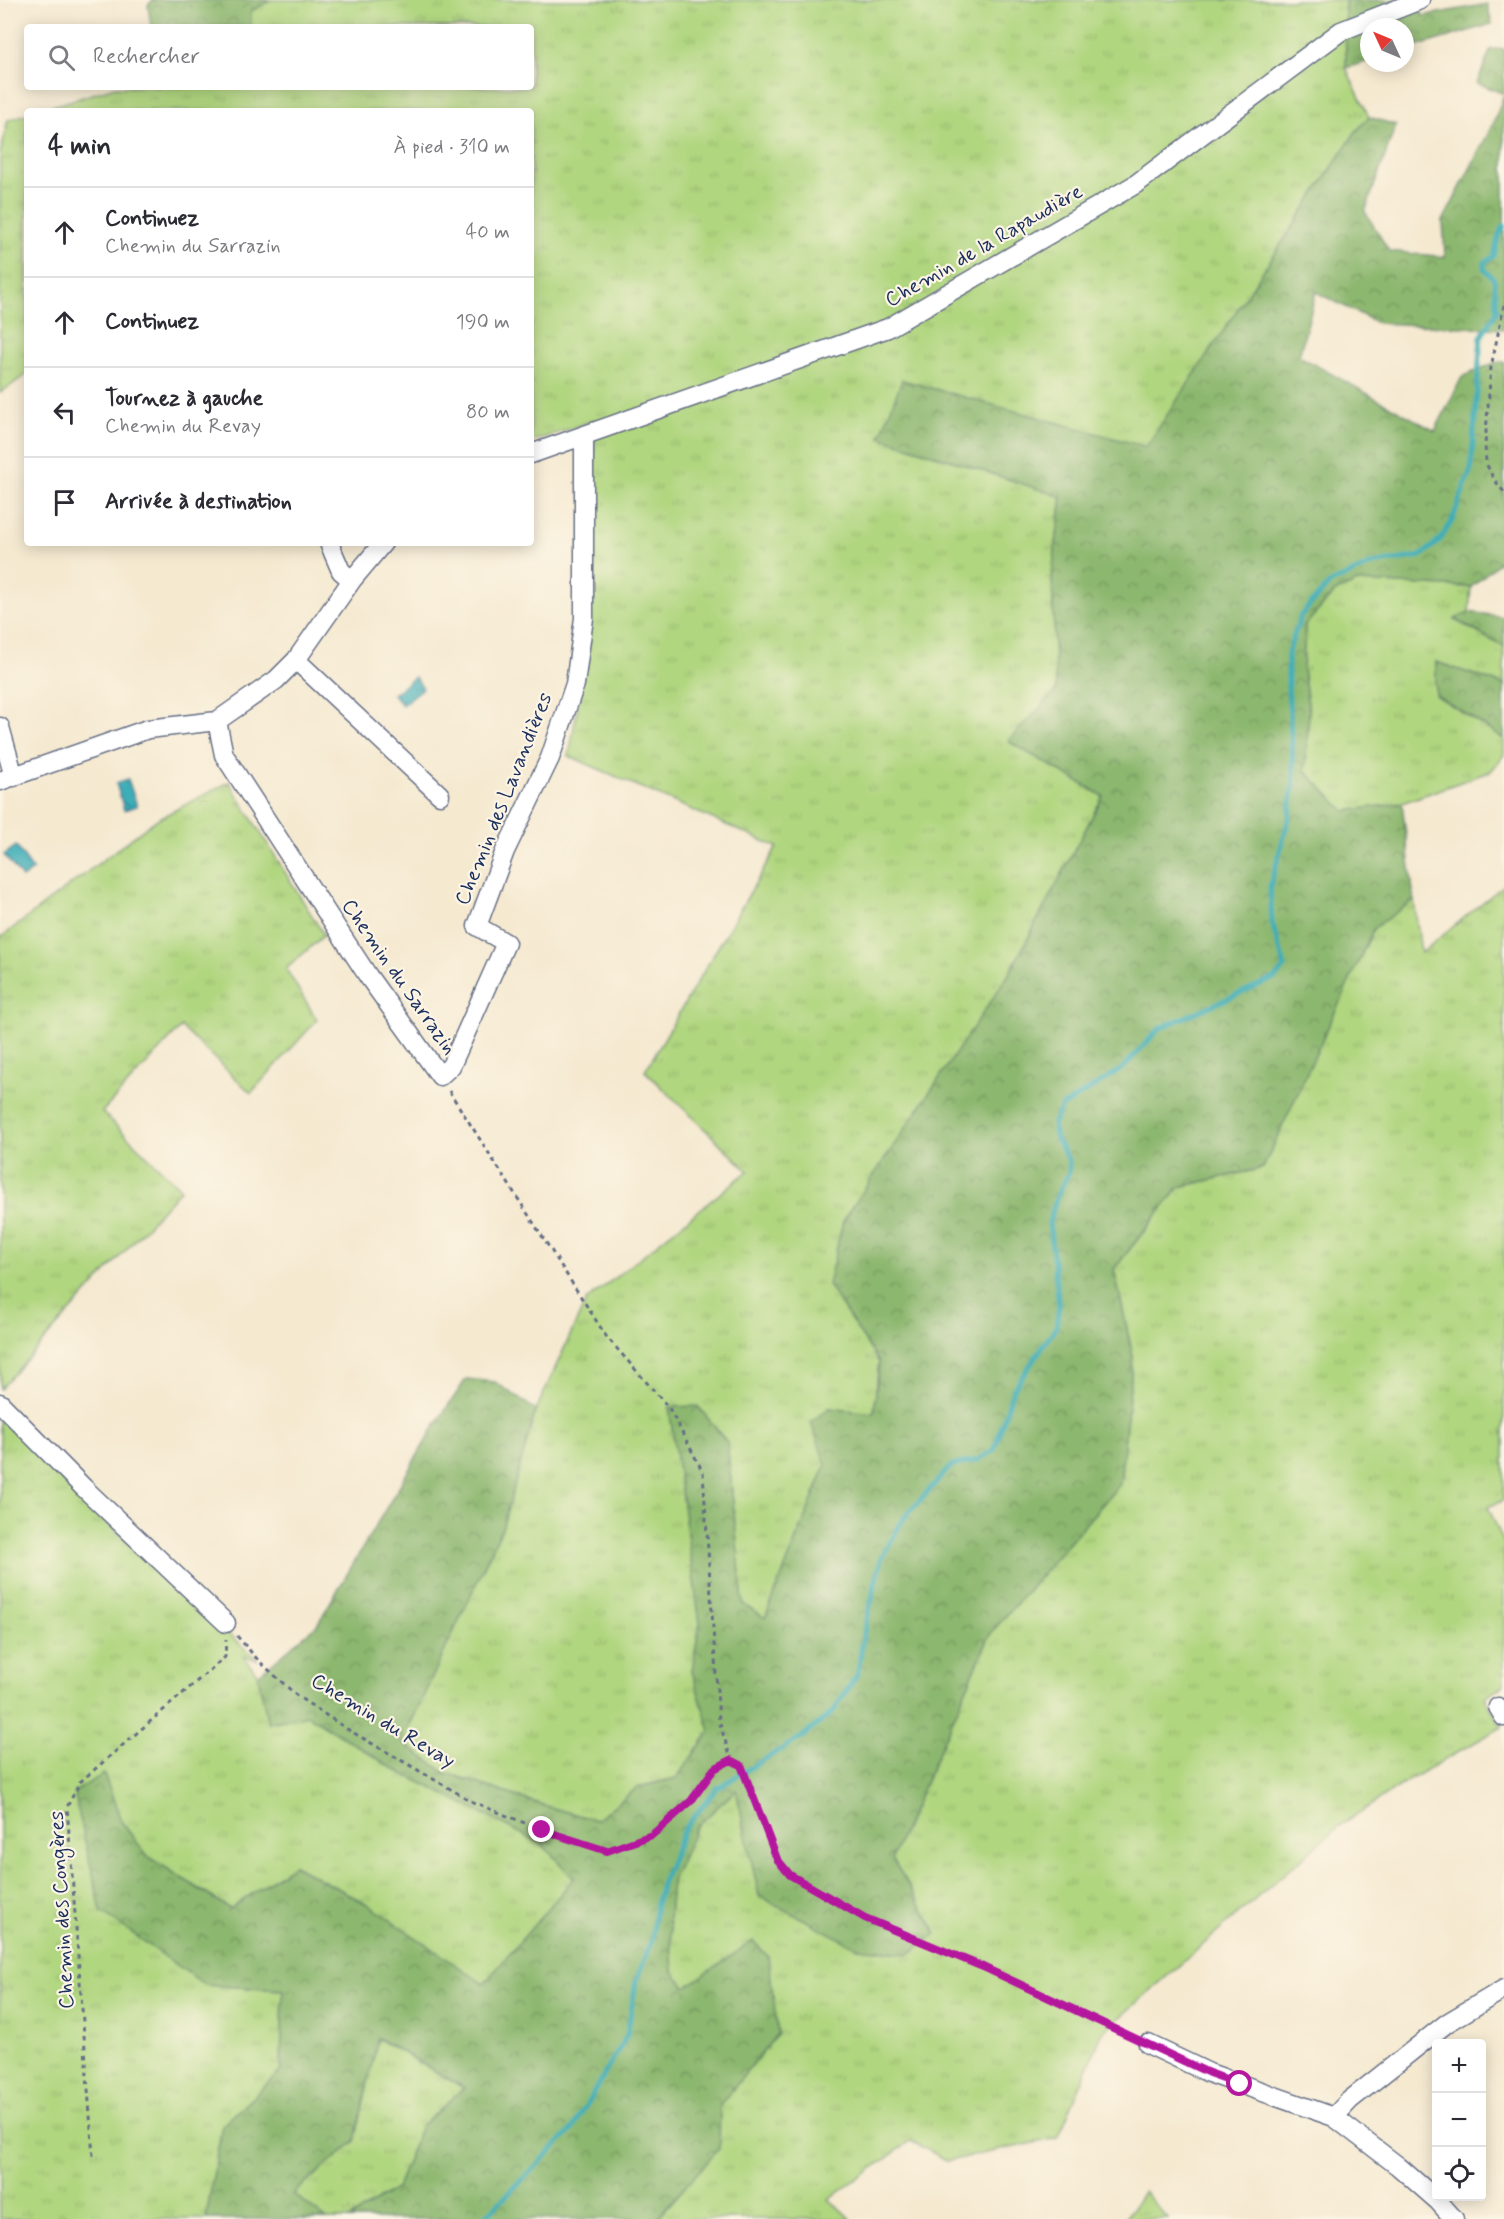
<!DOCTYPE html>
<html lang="fr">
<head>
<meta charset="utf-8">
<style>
	:root { --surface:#fff; --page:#f7f7f7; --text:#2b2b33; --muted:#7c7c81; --line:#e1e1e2 }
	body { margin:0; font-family:Mynerve,sans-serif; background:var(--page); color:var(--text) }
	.controls { position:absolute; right:18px; bottom:18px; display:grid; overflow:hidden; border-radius:6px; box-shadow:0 3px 15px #0003 }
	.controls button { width:54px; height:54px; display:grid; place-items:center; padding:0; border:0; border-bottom:2px solid var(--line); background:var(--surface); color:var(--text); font:30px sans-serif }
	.compass { position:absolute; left:1360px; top:18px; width:54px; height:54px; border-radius:50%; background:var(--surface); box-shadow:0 3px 15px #0003; rotate:314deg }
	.stop { position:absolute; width:18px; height:18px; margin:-14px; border:4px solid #b5179e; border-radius:50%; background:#fff }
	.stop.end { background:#b5179e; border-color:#fff; box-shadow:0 2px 6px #0008 }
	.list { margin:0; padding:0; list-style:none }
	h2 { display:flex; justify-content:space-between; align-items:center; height:78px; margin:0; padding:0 24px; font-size:26px }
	h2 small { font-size:20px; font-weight:400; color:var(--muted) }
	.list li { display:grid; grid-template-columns:39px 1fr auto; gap:18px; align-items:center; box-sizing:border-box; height:90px; padding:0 24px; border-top:2px solid var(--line) }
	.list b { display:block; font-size:22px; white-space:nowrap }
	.list p { margin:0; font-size:20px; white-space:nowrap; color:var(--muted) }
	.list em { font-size:20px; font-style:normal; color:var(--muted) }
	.icon { flex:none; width:33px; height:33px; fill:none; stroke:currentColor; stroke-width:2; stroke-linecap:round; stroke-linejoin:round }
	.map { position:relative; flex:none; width:1504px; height:2219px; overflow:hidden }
	.search { position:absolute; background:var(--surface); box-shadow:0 3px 15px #0003; left:24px; top:24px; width:510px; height:66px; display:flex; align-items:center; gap:15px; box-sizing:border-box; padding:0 21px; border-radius:6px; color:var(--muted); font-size:22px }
	.panel { position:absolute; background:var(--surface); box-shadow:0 3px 15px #0003; left:24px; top:108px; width:510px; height:438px; border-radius:6px }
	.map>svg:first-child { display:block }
</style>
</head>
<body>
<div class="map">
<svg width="1504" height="2219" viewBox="0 0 1504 2219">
	<defs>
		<pattern id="grass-tufts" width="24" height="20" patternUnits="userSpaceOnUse" patternTransform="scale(1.5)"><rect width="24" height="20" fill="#b0d67f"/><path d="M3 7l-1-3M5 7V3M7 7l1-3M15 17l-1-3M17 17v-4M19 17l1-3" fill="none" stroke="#97b870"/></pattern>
		<pattern id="forest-crowns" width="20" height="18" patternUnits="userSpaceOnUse" patternTransform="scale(1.5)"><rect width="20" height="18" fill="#8cb76e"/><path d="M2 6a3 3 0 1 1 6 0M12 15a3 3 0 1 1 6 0" fill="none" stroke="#72955e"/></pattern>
		<pattern id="water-ripples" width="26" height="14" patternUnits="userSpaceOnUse" patternTransform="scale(1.5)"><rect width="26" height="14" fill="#3dadb7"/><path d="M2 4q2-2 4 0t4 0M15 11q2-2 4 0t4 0" fill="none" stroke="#328d98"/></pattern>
	</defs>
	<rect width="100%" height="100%" fill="#fcf5e5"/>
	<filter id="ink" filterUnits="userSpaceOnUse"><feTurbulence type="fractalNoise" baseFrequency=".0167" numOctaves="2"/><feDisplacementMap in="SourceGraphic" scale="12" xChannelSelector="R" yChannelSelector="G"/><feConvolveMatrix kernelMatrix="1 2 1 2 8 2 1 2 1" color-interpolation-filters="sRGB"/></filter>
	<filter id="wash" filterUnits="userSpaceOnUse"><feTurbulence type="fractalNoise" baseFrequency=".008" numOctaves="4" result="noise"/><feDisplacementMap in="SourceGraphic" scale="24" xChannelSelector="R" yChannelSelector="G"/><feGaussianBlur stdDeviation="1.35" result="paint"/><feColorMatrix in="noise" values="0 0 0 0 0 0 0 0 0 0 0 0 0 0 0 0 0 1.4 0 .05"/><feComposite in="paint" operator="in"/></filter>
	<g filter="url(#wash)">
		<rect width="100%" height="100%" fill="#f5e9d0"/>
		<path fill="url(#grass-tufts)" stroke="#66826e" stroke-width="1.5" d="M271 0H1345L1346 68 1369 117 1355 133 1146 448 902 381 880 437 1062 496 1052 575 1056 691 1008 741 1103 796 1009 974 828 1285 879 1362 874 1413 830 1408 826 1465 766 1619 743 1605 727 1442 669 1407 700 1623 692 1671 710 1731 677 1778 638 1787 596 1820 545 1806 444 1772 402 1742 502 1528 536 1410 586 1301 748 1171 645 1071 777 847 569 756 589 643 595 420 531 442V111H37L115 87H531V27H251L250 11Z
			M27 114V374L0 393V154L8 120Z
			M1357 582 1471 587 1469 612 1455 620 1504 647V685L1436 662V695L1504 739V755L1491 771 1402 803 1345 811 1305 771 1309 712 1303 669 1305 625 1335 592Z
			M229 782 324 935 286 969 317 1020 251 1093 181 1027 102 1112 181 1189 0 1389V938L156 820Z
			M1504 885V1500L1488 1507 1504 1543V1685L1485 1698 1502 1727 1409 1780 1339 1826 1103 2032 1058 2138 948 2161 911 2141 829 2199 851 2219H657L718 2149 720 2105 778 2033 686 1987 673 1972 669 1917 672 1881 696 1827 736 1790 937 1933 892 1858 991 1633 1120 1484 1133 1357 1114 1269 1179 1187 1263 1168 1374 927 1414 900 1421 953Z
			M0 1417 80 1498 258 1660 244 1656 258 1675 268 1723 308 1715 394 1769 542 1844 574 1879 484 1985 367 1904 294 1865 230 1909 146 1855 121 1821 104 1774 74 1792 205 1985 283 1990 281 2071 222 2126 206 2219H0Z
			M377 2038 464 2088 421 2126 397 2188 349 2219H326L293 2194 355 2141Z
			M1144 2192 1168 2219H1125Z"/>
		<path fill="url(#forest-crowns)" stroke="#547366" stroke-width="1.5" d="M153 0H271L251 11V27H151L148 5Z
			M1345 0H1422V16L1487 4 1492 24 1405 50V27H1369V61L1346 68Z
			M1491 49H1504V94L1477 83Z
			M1504 95V329L1378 323 1316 292 1299 356 1435 431 1462 377 1494 363 1504 362V558L1471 587 1357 582 1335 592 1305 625 1303 669 1309 712 1305 771 1345 811 1402 803 1414 900 1374 928 1263 1168 1179 1187 1114 1269 1133 1357 1120 1484 991 1633 892 1858 937 1933 909 1954 858 1948 759 1896 736 1790 696 1827 672 1881 669 1917 673 1972 686 1987 753 1941 768 1956 778 2033 720 2105 719 2149 656 2219H349L397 2188 421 2126 464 2088 378 2038 355 2141 293 2194 326 2219H206L222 2126 281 2071 283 1990 205 1985 101 1911 74 1792 104 1774 121 1821 146 1855 230 1909 294 1865 367 1904 484 1984 574 1878 542 1844 394 1769 308 1715 268 1723 258 1675 317 1625 436 1424 466 1379 495 1382 536 1410 502 1528 402 1742 444 1772 545 1806 596 1820 638 1787 677 1778 710 1731 692 1671 700 1623 669 1407 698 1406 727 1442 743 1604 765 1618 826 1465 811 1422 829 1408 874 1413 879 1362 828 1285 843 1221 1009 974 1103 796 1008 741 1056 691 1052 575 1062 497 880 437 902 380 1146 447 1355 133 1369 117 1396 125 1365 212 1389 251 1445 257 1443 221 1494 122Z
			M1469 612 1504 617V647L1455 619Z
			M1436 662 1504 685V739L1436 695Z"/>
		<path fill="url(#water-ripples)" stroke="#2c6e8a" stroke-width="1.5" d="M415 677 423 688 402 705 393 694Z
			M128 779 137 806 124 810 116 783Z
			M16 846 33 870 22 878 4 855Z"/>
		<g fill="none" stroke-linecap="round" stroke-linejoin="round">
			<path stroke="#3dadb7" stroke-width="5" d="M483 2219 572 2130 627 2035 636 1981 652 1939 656 1904 664 1878 684 1829 717 1788 802 1737 833 1712 858 1673 863 1636 881 1559 903 1519 951 1466 978 1460 994 1450 1013 1390 1056 1327 1059 1305 1049 1223 1057 1196 1069 1172V1161L1056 1139 1053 1124 1062 1107 1123 1068 1160 1028 1275 978 1285 967 1272 923 1270 887 1289 818 1294 779 1288 686V653L1301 615 1329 584 1372 564 1421 556 1440 540 1452 521 1471 469 1481 337 1497 311 1494 279 1484 269 1485 262 1494 256 1499 234 1504 226"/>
		</g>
	</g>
	<g filter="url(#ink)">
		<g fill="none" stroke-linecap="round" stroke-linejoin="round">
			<g stroke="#677086" stroke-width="21">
				<path id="minor" d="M531 454 888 328 1136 184 1341 31 1420 0
					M329 543 341 571 352 580
					M296 660 440 795
					M217 721 224 755 368 976 440 1076 451 1066 506 943 477 926 505 851 550 758 575 684 584 618V436
					M0 727 14 777
					M0 781 148 729 217 721 276 680 296 660 352 580 383 543
					M0 1403 84 1488 226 1623
					M1498 1707 1504 1717
					M1148 2044 1209 2073 1334 2117 1398 2166 1438 2201 1454 2219
					M1334 2117 1350 2100 1447 2023 1504 1989"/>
			</g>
			<path stroke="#677086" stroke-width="3" stroke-dasharray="4.5 4.5" stroke-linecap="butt" d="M1504 305 1491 367 1485 445 1486 463 1493 478 1504 492
				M449 1091 606 1336 669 1408 703 1472 719 1721 731 1759
				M237 1636 258 1660 297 1696 347 1729 473 1802 542 1830 607 1851 652 1835 691 1801 714 1769 731 1760 741 1765 777 1859 790 1875 865 1919 983 1967 1133 2037
				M93 2156 67 1807 80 1782 225 1657 226 1640"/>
			<use href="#minor" stroke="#fff" stroke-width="18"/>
		</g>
	</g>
	<g fill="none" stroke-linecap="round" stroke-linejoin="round" filter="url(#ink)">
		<path stroke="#b5179e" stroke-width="8" d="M542 1830 607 1851 652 1835 691 1801 714 1769 731 1760 741 1765 777 1859 790 1875 865 1918 983 1967 1209 2073 1240 2084"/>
	</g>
	<g text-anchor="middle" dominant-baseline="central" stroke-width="4.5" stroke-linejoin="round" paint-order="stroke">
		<g font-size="21" fill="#1b2f5e" stroke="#fcf5e5">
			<text transform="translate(984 246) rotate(-30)">Chemin de la Rapaudière</text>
			<text transform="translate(504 799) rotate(-68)">Chemin des Lavandières</text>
			<text transform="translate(399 977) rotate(55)">Chemin du Sarrazin</text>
			<text transform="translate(383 1721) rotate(31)">Chemin du Revay</text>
			<text transform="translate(62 1910) rotate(-93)">Chemin des Congères</text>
		</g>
	</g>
</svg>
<div class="controls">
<button>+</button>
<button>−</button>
<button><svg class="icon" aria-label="locate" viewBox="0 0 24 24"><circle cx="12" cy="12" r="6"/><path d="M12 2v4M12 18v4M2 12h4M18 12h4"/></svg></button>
</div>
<svg class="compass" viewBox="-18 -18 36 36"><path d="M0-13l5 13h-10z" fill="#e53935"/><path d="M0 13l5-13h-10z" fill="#7c7c81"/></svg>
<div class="stop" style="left:1240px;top:2084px"></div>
<div class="stop end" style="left:542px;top:1830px"></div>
<div class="search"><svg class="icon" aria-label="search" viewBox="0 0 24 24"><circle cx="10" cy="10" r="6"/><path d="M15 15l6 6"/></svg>Rechercher</div>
<section class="panel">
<h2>4 min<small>À pied · 310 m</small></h2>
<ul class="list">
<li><svg class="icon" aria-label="ahead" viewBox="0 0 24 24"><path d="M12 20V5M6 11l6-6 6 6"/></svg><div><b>Continuez</b><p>Chemin du Sarrazin</p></div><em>40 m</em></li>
<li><svg class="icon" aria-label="ahead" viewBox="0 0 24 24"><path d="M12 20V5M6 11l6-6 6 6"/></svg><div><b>Continuez</b></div><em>190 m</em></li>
<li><svg class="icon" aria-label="left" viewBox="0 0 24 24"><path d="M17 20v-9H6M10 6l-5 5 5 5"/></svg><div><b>Tournez à gauche</b><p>Chemin du Revay</p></div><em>80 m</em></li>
<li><svg class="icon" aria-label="arrive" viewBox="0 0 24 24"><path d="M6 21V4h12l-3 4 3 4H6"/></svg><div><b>Arrivée à destination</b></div></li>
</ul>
</section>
</div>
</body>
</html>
